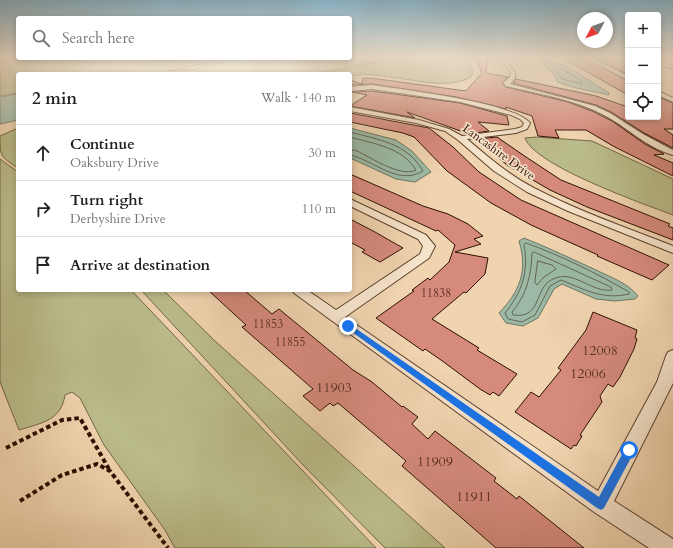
<!DOCTYPE html>
<html lang="en">
<head>
<meta charset="utf-8">
<style>
	:root { --surface:#fff; --page:#f2f2f2; --text:#222; --muted:#767676; --line:#e0e0e0 }
	body { margin:0; font-family:Cardo,serif; background:var(--page); color:var(--text) }
	.controls { position:absolute; right:12px; top:12px; display:grid; overflow:hidden; border-radius:4px; box-shadow:0 2px 6px #0003 }
	.controls button { width:36px; height:36px; display:grid; place-items:center; padding:0; border:0; border-bottom:1px solid var(--line); background:var(--surface); color:var(--text); font:20px sans-serif }
	.compass { position:absolute; left:577px; top:12px; width:36px; height:36px; border-radius:50%; background:var(--surface); box-shadow:0 2px 6px #0003; rotate:229deg }
	.stop { position:absolute; width:12px; height:12px; margin:-9px; border:3px solid #1a73e8; border-radius:50%; background:#fff }
	.stop.end { background:#1a73e8; border-color:#fff; box-shadow:0 1px 4px #0008 }
	.list { margin:0; padding:0; list-style:none }
	h2 { display:flex; justify-content:space-between; align-items:center; height:52px; margin:0; padding:0 16px; font-size:17px }
	h2 small { font-size:13px; font-weight:400; color:var(--muted) }
	.list li { display:grid; grid-template-columns:26px 1fr auto; gap:12px; align-items:center; box-sizing:border-box; height:56px; padding:0 16px; border-top:1px solid var(--line) }
	.list b { display:block; font-size:15px; white-space:nowrap }
	.list p { margin:0; font-size:13px; white-space:nowrap; color:var(--muted) }
	.list em { font-size:13px; font-style:normal; color:var(--muted) }
	.icon { flex:none; width:22px; height:22px; fill:none; stroke:currentColor; stroke-width:2; stroke-linecap:round; stroke-linejoin:round }
	.map { position:relative; flex:none; width:673px; height:548px; overflow:hidden }
	.search { position:absolute; background:var(--surface); box-shadow:0 2px 6px #0003; left:16px; top:16px; width:336px; height:44px; display:flex; align-items:center; gap:10px; box-sizing:border-box; padding:0 14px; border-radius:4px; color:var(--muted); font-size:15px }
	.panel { position:absolute; background:var(--surface); box-shadow:0 2px 6px #0003; left:16px; top:72px; width:336px; height:220px; border-radius:4px }
	.map>svg:first-child { display:block }
</style>
</head>
<body>
<div class="map">
<svg width="673" height="548" viewBox="0 0 673 548">
	<rect width="100%" height="100%" fill="#f0d4af"/>
	<filter id="stains"><feTurbulence type="fractalNoise" baseFrequency=".005" numOctaves="4"/><feColorMatrix values="0 0 0 0 .2 0 0 0 0 .09 0 0 0 0 .02 0 0 0 .5 -.17"/></filter>
	<radialGradient id="worn" r=".72"><stop offset=".6" stop-color="#630" stop-opacity="0"/><stop offset="1" stop-color="#630" stop-opacity=".3"/></radialGradient>
	<path fill="#babc8a" stroke="#746646" d="M0 57 234 58 167 71 196 69V68L242 58 350 57 371 62 313 74 97 73 18 74V93L0 96Z
		M365 57H467C471 64 473 67 472 76 443 96 386 68 350 76V74H320L387 60Z
		M18 128V168C0 156 0 157 0 136Z
		M536 137 592 141 673 179V215C644 204 535 166 525 138Z
		M0 159 18 172V290H131L376 548H175L165 530 104 445 80 398 72 392 65 395C61 421 41 423 19 430L0 382Z
		M141 290H163L215 341 445 548H385L304 466Z"/>
	<path fill="#9bb9a5" stroke="#6f7563" d="M544 59C562 61 593 83 609 93V95L572 87 557 82 556 77 540 60Z
		M18 94V120L0 124V97Z
		M350 128 396 140 412 151 431 172 415 182 396 179 350 158Z
		M524 238C549 248 572 259 596 270 610 277 628 283 638 296L635 299 615 301 596 299 562 284 554 289 538 318 523 326 506 323 499 313C520 291 528 271 519 241Z"/>
	<g fill="none" stroke-linecap="round" stroke-linejoin="round">
		<path stroke="#646453" stroke-width="1" d="M558 67 582 81V84L562 79 555 70Z
			M350 132C379 140 407 143 423 171 397 186 376 161 350 155
			M350 137C374 144 402 147 416 170 401 178 370 157 355 150H350
			M526 243C562 256 596 273 629 292V294C602 300 586 290 561 280L550 286 535 315 522 322 508 319 505 313C522 292 529 272 524 245Z
			M534 252 611 287 612 290C591 293 574 269 553 279 533 288 543 319 513 315L512 312C527 294 531 276 532 253Z
			M538 261 552 265 556 269 544 277 537 285 535 283Z"/>
	</g>
	<path fill="#d68a7c" stroke="#2e1001" d="M475 57H488L486 73 508 77 502 83 506 87 568 102 592 111 612 121 645 144 664 154 654 155 673 163V176L613 146 586 130H555L559 138 538 136 532 116 506 107V109L456 97 372 84 350 85V80L362 84 363 78 378 79 466 91 482 73Z
		M561 57H583L628 81V95Z
		M592 57H628V74Z
		M516 79 596 96 628 107V117L658 118V97L673 103V129H664L673 135V148L644 133 611 112 596 105 513 83Z
		M372 91 460 103 507 116 509 125 478 122 489 131 469 134 407 112 415 118 350 106 367 95 352 92Z
		M350 113 429 128 453 147 479 172 521 200 669 265 652 280 597 256 598 255 531 225 491 203 447 171 414 137 403 133 350 122Z
		M497 137 526 157 561 180 670 224 668 226 673 228V240L587 207 550 190 507 165 476 139Z
		M350 174 423 206 448 214 468 224 483 236 474 239 481 244 455 252 488 258 485 274 466 293 464 292 432 319 479 348 477 350 517 374 499 396 493 392 490 395 480 389 441 360 425 349 423 351 376 318 414 291 412 290 428 278 430 280 449 262 455 245 438 230 436 231 350 191Z
		M350 219 375 232 403 248 380 262 362 252 365 250 350 242Z
		M208 290H244L272 314 279 309 353 370 372 382 402 407 403 406 418 417 412 424 428 439 435 431 496 478 494 481 517 499 519 496 584 548H496L402 466 406 461 338 403 333 406 330 403 320 411 303 396 313 389 242 327 246 325Z
		M593 312 637 330 635 338 637 339 634 349 620 377 613 387 608 384 600 396 602 402 580 435 582 436 576 446 574 445 571 449 515 412 531 392 539 397 561 370 558 368 586 330Z"/>
	<g fill="none" stroke-linecap="round" stroke-linejoin="round">
		<g stroke="#5e412c" stroke-width="2">
			<path id="minor" d="M499 57H503L515 72V78L510 84 595 106 610 113 643 134 673 150V155C647 148 627 127 604 115 574 99 539 94 506 86L503 83 510 77 511 72Z
				M584 57H589L628 76V80Z
				M658 61 673 66V69L658 64Z
				M372 85C403 90 513 102 530 123L527 129 516 133 467 139C488 157 509 175 534 188 578 211 627 228 673 246V253L568 211 527 192 494 171 458 140 445 131 416 123 350 111V107L419 120 449 129 462 136 515 129 522 127 524 123 520 119 511 115 460 102 372 89 350 91V87Z
				M658 91 673 98V102L658 95Z
				M350 199 426 235 435 246 429 258 345 317 598 491 657 382 666 356 668 352 673 350V383L614 501 673 539V548H649L594 512 294 293 292 290H307L336 310 420 254 423 246 418 239 350 206Z"/>
		</g>
		<path stroke="#2e1001" stroke-width="4" stroke-dasharray="4.5 3" stroke-linecap="butt" d="M6 448 62 420 80 418 110 471
			M20 501 62 475 97 464 110 471 168 548"/>
		<use href="#minor" fill="#f5e3cb" fill-rule="evenodd"/>
	</g>
	<linearGradient id="sky" x2="0" y2="1"><stop stop-color="#89b6cd"/><stop offset="0.43" stop-color="#f8ecdb"/><stop offset="1" stop-color="#f8ecdb" stop-opacity="0"/></linearGradient>
	<rect width="673" height="134" fill="url(#sky)"/>
	<path fill="#1a73e8" d="M348 323 599 497 626 447 629 446 633 447 634 450 633 454 604 508 601 510 597 508 345 327 344 326Z"/>
	<g text-anchor="middle" dominant-baseline="central" stroke-width="3.5" stroke-linejoin="round" paint-order="stroke">
		<g font-size="12" fill="#2e1001" stroke="#f5e3cb">
			<text transform="translate(499 152) rotate(36)">Lancashire Drive</text>
		</g>
		<g font-size="12" fill="#582e20">
			<text x="436" y="293">11838</text>
			<text x="268" y="324">11853</text>
			<text x="290" y="342">11855</text>
		</g>
		<g font-size="14" fill="#582e20">
			<text x="600" y="350">12008</text>
			<text x="588" y="373">12006</text>
			<text x="334" y="387">11903</text>
			<text x="435" y="461">11909</text>
			<text x="474" y="496">11911</text>
		</g>
	</g>
	<rect width="100%" height="100%" filter="url(#stains)"/>
	<rect width="100%" height="100%" fill="url(#worn)"/>
</svg>
<div class="controls">
<button>+</button>
<button>−</button>
<button><svg class="icon" aria-label="locate" viewBox="0 0 24 24"><circle cx="12" cy="12" r="6"/><path d="M12 2v4M12 18v4M2 12h4M18 12h4"/></svg></button>
</div>
<svg class="compass" viewBox="-18 -18 36 36"><path d="M0-13l5 13h-10z" fill="#e53935"/><path d="M0 13l5-13h-10z" fill="#767676"/></svg>
<div class="stop" style="left:629px;top:450px"></div>
<div class="stop end" style="left:348px;top:326px"></div>
<div class="search"><svg class="icon" aria-label="search" viewBox="0 0 24 24"><circle cx="10" cy="10" r="6"/><path d="M15 15l6 6"/></svg>Search here</div>
<section class="panel">
<h2>2 min<small>Walk · 140 m</small></h2>
<ul class="list">
<li><svg class="icon" aria-label="ahead" viewBox="0 0 24 24"><path d="M12 20V5M6 11l6-6 6 6"/></svg><div><b>Continue</b><p>Oaksbury Drive</p></div><em>30 m</em></li>
<li><svg class="icon" aria-label="right" viewBox="0 0 24 24"><path d="M7 20v-9h11M14 6l5 5-5 5"/></svg><div><b>Turn right</b><p>Derbyshire Drive</p></div><em>110 m</em></li>
<li><svg class="icon" aria-label="arrive" viewBox="0 0 24 24"><path d="M6 21V4h12l-3 4 3 4H6"/></svg><div><b>Arrive at destination</b></div></li>
</ul>
</section>
</div>
</body>
</html>
